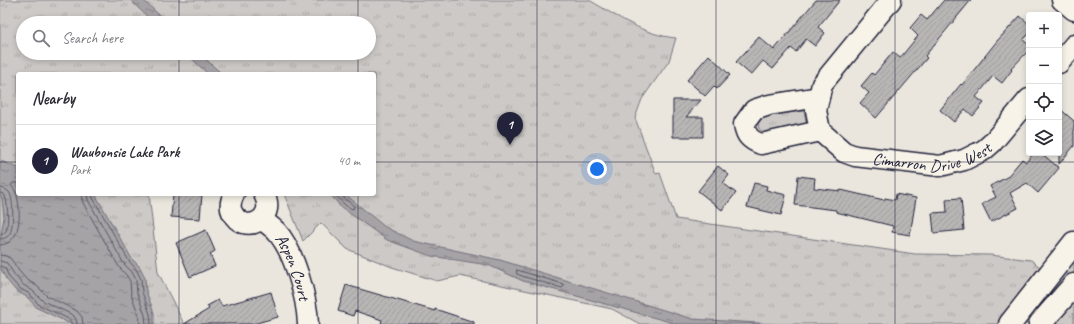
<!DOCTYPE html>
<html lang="en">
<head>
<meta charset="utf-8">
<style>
	:root { --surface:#fff; --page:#f7f7f7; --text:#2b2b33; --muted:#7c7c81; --line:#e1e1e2; --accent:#22223b }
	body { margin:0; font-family:Caveat,sans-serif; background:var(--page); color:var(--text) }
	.controls { position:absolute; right:12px; top:12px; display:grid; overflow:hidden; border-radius:4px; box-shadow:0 2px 6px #0003 }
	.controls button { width:36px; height:36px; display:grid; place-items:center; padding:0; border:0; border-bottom:1px solid var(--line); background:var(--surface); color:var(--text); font:20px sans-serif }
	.you { position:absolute; left:597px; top:169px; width:14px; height:14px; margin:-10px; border:3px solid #fff; border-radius:50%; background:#1a73e8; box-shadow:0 0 0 6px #1a73e833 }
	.badge { display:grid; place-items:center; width:26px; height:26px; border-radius:50%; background:var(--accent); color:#fff; font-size:13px; font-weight:700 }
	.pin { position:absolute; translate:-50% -33px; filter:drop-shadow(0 1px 2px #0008) }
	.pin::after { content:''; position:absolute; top:21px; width:14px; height:12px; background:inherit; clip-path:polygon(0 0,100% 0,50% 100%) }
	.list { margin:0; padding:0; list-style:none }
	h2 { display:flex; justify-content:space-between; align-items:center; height:52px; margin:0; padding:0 16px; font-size:17px }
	h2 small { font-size:13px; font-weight:400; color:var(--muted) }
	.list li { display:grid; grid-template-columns:26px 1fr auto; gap:12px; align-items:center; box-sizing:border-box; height:72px; padding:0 16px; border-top:1px solid var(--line) }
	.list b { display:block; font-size:15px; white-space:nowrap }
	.list p { margin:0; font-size:13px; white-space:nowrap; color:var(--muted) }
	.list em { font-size:13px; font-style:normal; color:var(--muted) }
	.icon { flex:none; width:22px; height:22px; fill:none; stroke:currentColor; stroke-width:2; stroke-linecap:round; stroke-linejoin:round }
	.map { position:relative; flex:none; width:1074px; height:324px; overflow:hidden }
	.search { position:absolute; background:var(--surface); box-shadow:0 2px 6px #0003; left:16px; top:16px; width:360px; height:44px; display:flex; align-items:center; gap:10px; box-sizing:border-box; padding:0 14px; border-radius:22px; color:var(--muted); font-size:15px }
	.panel { position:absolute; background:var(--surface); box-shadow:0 2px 6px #0003; left:16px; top:72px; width:360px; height:124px; border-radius:4px }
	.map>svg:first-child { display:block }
</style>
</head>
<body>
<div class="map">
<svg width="1074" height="324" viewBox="0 0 1074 324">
	<defs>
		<pattern id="grass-tufts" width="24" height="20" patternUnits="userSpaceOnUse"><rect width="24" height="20" fill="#cdc9c6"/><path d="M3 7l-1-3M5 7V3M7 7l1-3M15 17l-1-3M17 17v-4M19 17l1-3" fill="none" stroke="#b0acab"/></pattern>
		<pattern id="water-ripples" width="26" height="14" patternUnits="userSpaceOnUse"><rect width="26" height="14" fill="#a6a3a6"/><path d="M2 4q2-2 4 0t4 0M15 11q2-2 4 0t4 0" fill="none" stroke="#878488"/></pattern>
		<pattern id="building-hatch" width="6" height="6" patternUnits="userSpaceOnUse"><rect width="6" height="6" fill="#b8b6b5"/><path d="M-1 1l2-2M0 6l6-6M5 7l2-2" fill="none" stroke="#9e9c9d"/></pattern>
	</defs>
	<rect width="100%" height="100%" fill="#eae6de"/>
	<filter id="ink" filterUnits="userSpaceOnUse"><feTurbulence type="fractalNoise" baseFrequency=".025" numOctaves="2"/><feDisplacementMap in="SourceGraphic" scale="8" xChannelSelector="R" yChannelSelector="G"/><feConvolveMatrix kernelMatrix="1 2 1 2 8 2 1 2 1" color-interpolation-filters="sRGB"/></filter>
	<g filter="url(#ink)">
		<path fill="url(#grass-tufts)" stroke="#787680" fill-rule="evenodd" d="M0 0H589C617 16 644 35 676 38L669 61 642 99 635 118 656 174 660 173 676 219 915 254 990 255 1031 260 1055 279 1074 256V273L1063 285 1074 294V324H640L612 309 460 276 437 281 392 267 347 249 321 223 303 241 284 194H374V74H18V194H149L158 272 184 324H0ZM23 23H369V53H23Z
			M801 111 804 112 807 125 766 134 759 129 758 124 763 117Z"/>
		<path fill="url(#water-ripples)" stroke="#716f7b" d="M130 0H143L168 23H154Z
			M186 53H199L222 74H208Z
			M1 161 18 168V194H95L132 259 140 267 145 278 146 291 154 313V324H71L37 308 27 297 16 291 6 279 0 267V242L4 217 2 199 0 194V162Z
			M330 194H345L385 227 413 241 500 260 693 319 774 324H677L523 281 488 265 431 256 387 240 341 207Z"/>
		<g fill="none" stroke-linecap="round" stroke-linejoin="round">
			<path stroke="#575666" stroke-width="1" d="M0 188C3 188 6 189 9 192 14 198 14 229 9 235 6 238 3 239 0 239
				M0 193 4 194C8 200 9 223 6 231 4 234 3 233 0 234
				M81 194 83 203 119 267 127 276 130 281 131 294 139 316 140 324
				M87 194 88 200 124 264 132 272 136 280 137 293 145 315 146 324
				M92 194 93 198 129 261 136 269 141 279 142 292 150 314 151 324
				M335 194C340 200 345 207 353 209L354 206 344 198 343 194
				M0 245C22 244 21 211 17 196 16 191 13 188 11 185L13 183H18
				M0 255 6 256 11 259 19 271 26 279 37 286 47 296 77 311 82 317 83 324
				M0 261 7 263 14 274 22 284 33 291 43 301 73 315 76 319 77 324
				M0 266 5 268 9 277 19 288 30 294 39 305 69 319 72 324
				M517 270 563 284 564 286 562 288 525 277 517 274Z"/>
		</g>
		<path fill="url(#building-hatch)" stroke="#22223b" d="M816 0H840L818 27 825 33 815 46 806 39 796 52 791 48 773 69 763 61 751 75 736 62 759 37 774 50Z
			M944 0H971L925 56 927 58 876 118 860 103 869 93 861 86 872 73 874 75 893 52 900 58 918 36 910 28 921 15 927 20Z
			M1020 16 1029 24V34L1023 40 1029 45V50L1011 69 1012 70 1002 83 993 76 976 97 984 103 973 116 965 109 954 122 940 110 961 84 962 85 997 41Z
			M709 55 730 75 717 89 714 86 705 96 687 80Z
			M673 100H701L686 117H703V137H673Z
			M1059 108 1074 121V146L1059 164Z
			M1034 153H1041L1059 168 1038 193 1027 183 1010 193 1018 208 991 222 982 204 996 197 990 186 1007 177 1022 159 1026 162Z
			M718 166 729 175 723 183 736 193 722 210 698 191Z
			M798 176 815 178 814 188 841 191V190L884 200 885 198 895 200 896 194 916 198 910 235 892 232 893 226 836 212V210L795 205Z
			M754 183 767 186 766 190 786 195 781 215 747 207Z
			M173 194H202L200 219 171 217Z
			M961 198 964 230 934 233 932 213 947 212 946 199Z
			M206 230 215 251 210 254 215 266 190 277 176 243Z
			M346 285 435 311V309L474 322V324H381L382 320 355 311 353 316 338 311Z
			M271 292 278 317 253 324H184L209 309 207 306 218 300 222 306Z"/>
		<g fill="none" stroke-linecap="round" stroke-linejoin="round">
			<g stroke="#22223b" stroke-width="23">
				<g id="minor">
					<path d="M1062 0 1074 10"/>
					<path d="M1059 63 1074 45"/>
					<path d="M819 97 769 105 754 110 744 124C746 136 750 140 761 144L820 131"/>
					<path id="s1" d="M820 131 844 152 855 156 940 166 964 160 984 150 992 143 1029 99"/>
					<path d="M820 131 816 110 822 84 891 0"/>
					<path d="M234 194C231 200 229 206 232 212 243 236 278 220 264 194"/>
					<path id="s2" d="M262 219C266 223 272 227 276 231 294 250 307 298 308 324"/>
				</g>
			</g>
			<g stroke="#22223b" stroke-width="25">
				<path id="major" d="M1010 324 1074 243
					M1040 324 1074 285"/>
			</g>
			<use href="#minor" stroke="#f7f3e8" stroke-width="20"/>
			<use href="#major" stroke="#f7f3e8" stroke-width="22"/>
		</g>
	</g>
	<path fill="none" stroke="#22223b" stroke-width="1" stroke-opacity="0.55" d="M179 0V23M358 0V23M537 0V324M716 0V324M895 0V324M179 53V74M358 53V74M0 162H18M374 162H1074M179 194V324M358 194V324"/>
	<g text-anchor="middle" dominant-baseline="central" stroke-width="3" stroke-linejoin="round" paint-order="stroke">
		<g font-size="17" fill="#22223b" stroke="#f7f3e8">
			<text stroke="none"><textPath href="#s1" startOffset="122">Cimarron Drive West</textPath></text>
			<text stroke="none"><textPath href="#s2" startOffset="59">Aspen Court</textPath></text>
		</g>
	</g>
</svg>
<div class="controls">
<button>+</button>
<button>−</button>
<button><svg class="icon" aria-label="locate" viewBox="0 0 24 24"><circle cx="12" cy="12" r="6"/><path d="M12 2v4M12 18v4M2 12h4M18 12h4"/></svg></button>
<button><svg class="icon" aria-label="layers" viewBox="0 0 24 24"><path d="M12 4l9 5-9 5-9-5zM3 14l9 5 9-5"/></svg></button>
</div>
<div class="you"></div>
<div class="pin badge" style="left:510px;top:145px">1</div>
<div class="search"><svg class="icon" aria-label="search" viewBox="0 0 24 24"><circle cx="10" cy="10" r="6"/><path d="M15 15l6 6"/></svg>Search here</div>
<section class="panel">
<h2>Nearby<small></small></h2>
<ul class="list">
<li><span class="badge">1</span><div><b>Waubonsie Lake Park</b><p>Park</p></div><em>40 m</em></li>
</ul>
</section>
</div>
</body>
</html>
